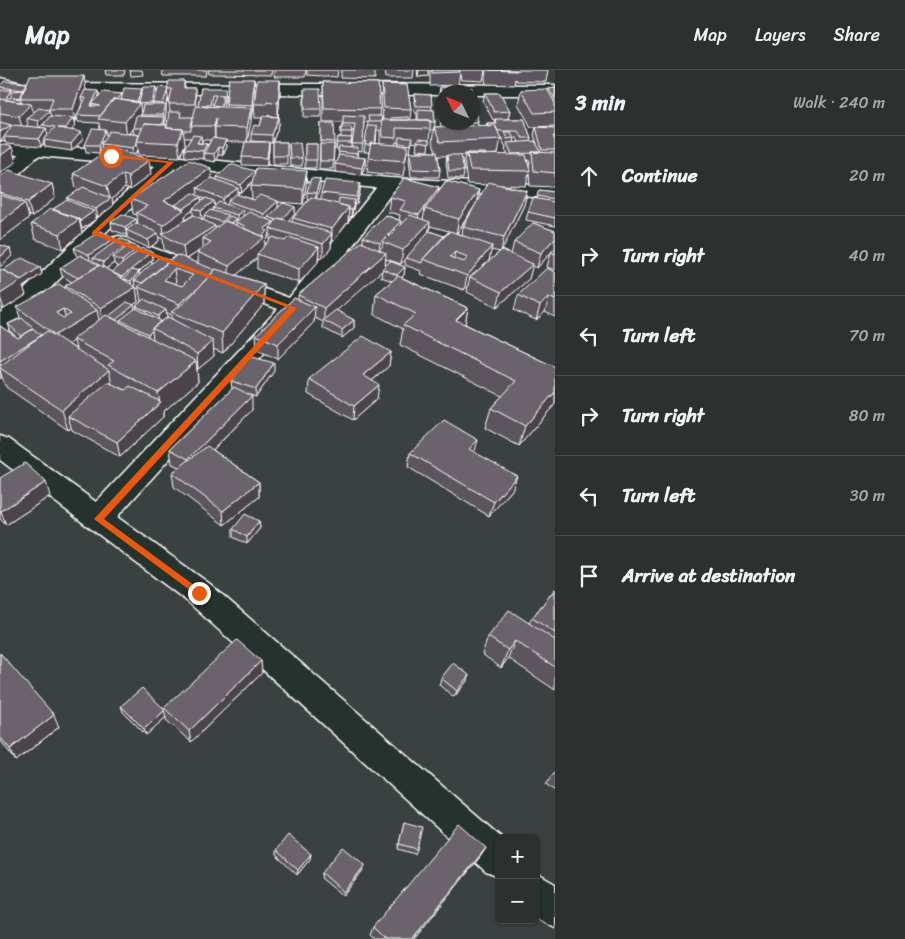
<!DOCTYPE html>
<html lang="en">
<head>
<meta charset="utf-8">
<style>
	:root { --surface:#2c3130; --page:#343938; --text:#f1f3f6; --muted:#a6a9ab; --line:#484c4c }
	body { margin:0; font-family:Sriracha,sans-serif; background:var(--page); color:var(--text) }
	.controls { position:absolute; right:15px; bottom:15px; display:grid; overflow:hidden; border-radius:8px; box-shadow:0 1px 4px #0004 }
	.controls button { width:45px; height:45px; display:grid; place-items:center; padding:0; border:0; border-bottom:1px solid var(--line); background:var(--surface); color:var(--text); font:25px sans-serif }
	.compass { position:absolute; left:435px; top:15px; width:45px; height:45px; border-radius:50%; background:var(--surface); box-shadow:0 1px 4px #0004; rotate:313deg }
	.stop { position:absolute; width:15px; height:15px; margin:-11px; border:4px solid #ea580c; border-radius:50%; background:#fff }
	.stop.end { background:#ea580c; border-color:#fff; box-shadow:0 1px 5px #0008 }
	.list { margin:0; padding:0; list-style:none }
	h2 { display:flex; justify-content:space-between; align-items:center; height:65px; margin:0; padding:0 20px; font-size:21px }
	h2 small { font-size:16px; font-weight:400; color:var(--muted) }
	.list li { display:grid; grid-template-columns:32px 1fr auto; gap:15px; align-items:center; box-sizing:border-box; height:80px; padding:0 20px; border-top:1px solid var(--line) }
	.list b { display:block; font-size:19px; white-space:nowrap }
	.list em { font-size:16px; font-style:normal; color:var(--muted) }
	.icon { flex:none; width:28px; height:28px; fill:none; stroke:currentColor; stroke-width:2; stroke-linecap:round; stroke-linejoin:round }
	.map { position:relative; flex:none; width:555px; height:869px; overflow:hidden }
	header { display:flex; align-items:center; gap:30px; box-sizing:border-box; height:70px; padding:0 25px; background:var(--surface); border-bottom:1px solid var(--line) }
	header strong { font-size:24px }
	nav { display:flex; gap:28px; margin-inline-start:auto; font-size:18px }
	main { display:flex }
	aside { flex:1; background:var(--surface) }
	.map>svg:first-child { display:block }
</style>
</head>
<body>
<header>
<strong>Map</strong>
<nav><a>Map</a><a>Layers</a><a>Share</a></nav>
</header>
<main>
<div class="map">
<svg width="555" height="869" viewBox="0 0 555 869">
	<rect width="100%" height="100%" fill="#3b4140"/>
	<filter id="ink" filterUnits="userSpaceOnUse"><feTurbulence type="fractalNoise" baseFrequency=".02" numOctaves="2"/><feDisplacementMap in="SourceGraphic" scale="10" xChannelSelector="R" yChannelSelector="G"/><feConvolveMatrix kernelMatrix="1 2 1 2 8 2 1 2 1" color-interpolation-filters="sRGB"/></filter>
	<g filter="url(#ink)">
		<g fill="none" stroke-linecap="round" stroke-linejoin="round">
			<g stroke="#fff" stroke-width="3">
				<path id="street" d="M0 8 22 13 555 15V25H472V22H442V25L22 23 0 18Z
					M0 72 111 80 389 108 555 116V128L394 120 313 229 117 447 210 514 502 768H499V807L486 802 188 532 0 390V366L9 369 96 432 278 239 112 176 109 172 112 168 119 166 126 168 289 228 376 118 175 98 112 156 8 261 0 263V243L98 148 155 96 38 86 7 115 0 117V101L18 85 0 84Z
					M536 803 555 814V858L536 848Z"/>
			</g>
			<use href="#street" fill="#26332d" fill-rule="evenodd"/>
		</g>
		<path fill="#5c555d" stroke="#fff" fill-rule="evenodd" d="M105 0H125L124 5H106Z
			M162 0H207L206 6H163Z
			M208 0H272L271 5 209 4Z
			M274 0H306L305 7H274Z
			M307 0H338L337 7 307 5Z
			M341 0H375V9L341 8Z
			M385 0H414L413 8H386Z
			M417 0H428V6L418 7Z
			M430 0H485L483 11 461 10 460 3 458 15 430 16Z
			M486 0H548L546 12 516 11 515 9 514 15 486 14 485 8Z
			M254 9 255 23 252 49H251L247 72H266L251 71V64L260 56 262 48H255L254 34 280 10V24L278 47 267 45V46L279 47V55L272 73H269V80L267 96 242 95V87L245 72H226L227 77 223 85H218L215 92 205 90 204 87 203 89 185 87 184 79 191 68H184L185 74 180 87 139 85 138 80 135 85 151 104 130 120 125 118 112 129 113 136 98 147 95 146 96 149 82 159 81 158 82 163 63 179 35 169 31 154 53 140V139L68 130 67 128 80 120 76 118 73 104 104 82H102V79L100 83 86 82 85 75 100 59 99 53 78 52 77 47 75 53H74L75 56 71 60 83 69 72 81 45 77 44 71 41 77 6 74 4 68 0 71V16L86 20 99 27 122 24V26L142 19V21L156 17V23L184 11 185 18H195L196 38 198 36 201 18 226 25 225 32H224L223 37H226V34ZM168 28 170 42 167 55H165V50L166 43V36ZM133 58 134 64H129ZM202 70H211L207 76V74L202 73Z
			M323 12 378 13 380 39 379 46H381L382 50H383L381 28 382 14 407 15 411 39 410 50H417V43H415L414 32 415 24 431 25 432 40H434L435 52 434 60H430L428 81 416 80 417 73 412 72 410 82H436L432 72 434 57H441L438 30 440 17 472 18 478 52 477 56H486L487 53H494L495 49 493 50 483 31 485 23H500L510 41 508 49H505H524L531 68 530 72 535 71 537 74 534 65 536 57 555 58V117L530 116 529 103 526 116 501 115 527 121 524 135 501 181 502 180 511 184 514 172 533 153 555 161V178L537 198 532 196 529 209 497 237 467 222 468 215 464 220 420 204 421 201 405 195V190L401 194 386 189 385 197 390 191 405 197 404 205 401 207 468 238 465 254 555 297V334L519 376 485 358 491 338 502 326 400 275 403 259 374 244 376 224 392 211 381 207 382 200 336 241 354 250V258L342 268 323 258V252L315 248 314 252 278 289 257 280 256 265 294 228 298 230V225L361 172 363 173V167L385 145 399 150 400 145 388 142 390 127 404 108 439 117 438 121 446 111 479 120 476 134 487 115 467 114 465 98V95L464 91 465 85H459H461L464 101 463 109 448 108 446 92 447 86H438L440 100 439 107H411L409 89 410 82H407L403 106 367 102 369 82H364L368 52H364L362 82 358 81 357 87 365 88V96L361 105 335 102V94L338 88 339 80H336L338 67H341V57H342L343 52H323ZM442 22H472V52H442ZM377 60H380V74H376ZM352 61H354L352 77H351ZM501 68H502V70L505 76H506L505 80 508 85H486L498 84ZM514 68H517L519 72 513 73ZM396 72H398V76L395 75ZM527 91H530L529 97ZM475 136 463 157 462 165 457 163ZM430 156 449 161 444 166 429 161V162ZM491 180 500 182 488 192 489 191Z
			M555 18V56L531 57 518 34 521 20 548 21 549 19Z
			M304 19 321 39V47H304Z
			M321 53 335 72V79H334L333 99H319L320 74H321Z
			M273 72H287V94H273Z
			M289 73 302 88V96H290Z
			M305 74H317L316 98H305Z
			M0 107 52 114 55 128 32 147 28 145 29 148 0 170Z
			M217 107 306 116 303 134 278 132V138L295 137V144L288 151 292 152 293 148 309 129H307V122L320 117 316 128 321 130V123L360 113V121L357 134H354L351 147H349L348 152 331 174V178L323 188 318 187V192L299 213 257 199V188L236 205 264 214V234L223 283 213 279 214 286 198 299 197 298 198 312 163 342V347L120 387 72 360 71 357 68 360 6 317 2 307 0 309V256L16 267 11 262 8 254 20 248 17 237 66 219 65 216 72 212 62 206 60 198 78 187 76 185 74 178 116 171 130 174 153 189 139 202V205L170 190 176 186 164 179 163 169 158 167 159 171 149 178 127 168V165L112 160 111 152 138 154 137 145 133 144 131 129 212 108 217 110ZM253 111 251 116 252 129 238 125V122L242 123ZM201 127 205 129 202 131ZM193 140V145L185 150V146ZM270 163V171L265 176V171L268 168V165ZM198 182V194L187 189ZM114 193 115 195 119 197 112 202 106 199ZM136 218 139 219 141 232 136 236 137 238 135 239 133 235 138 232ZM167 243 172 245V249L167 247ZM74 271 76 279 68 274Z
			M539 120 555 122V156L526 150 528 142 537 128Z
			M555 178V200L547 197 551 182Z
			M40 197 42 204 23 217 26 225 4 239 0 237V199L3 200Z
			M555 202V247L545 242 536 250 514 240 518 225Z
			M391 282 389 296 372 311 377 329 353 350 308 324 309 309Z
			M274 301 256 327 250 325 252 340 213 380 259 412V427L224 455 174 417 172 403 179 397 172 394 170 379 232 319 231 311Z
			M475 382 512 420 489 446 408 397 410 383Z
			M0 408 50 426 6 455 0 449Z
			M259 451 260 458 247 474 233 467V459Z
			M555 519V620L508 588 501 598 482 584 488 567 529 553 532 548Z
			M0 583 59 657 16 691 0 670Z
			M261 591 262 603 191 672 166 650V647L146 665 123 642 121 636 164 639Z
			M441 608 467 611 454 627 439 615Z
			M555 701V721L546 714Z
			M404 752 417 779 415 784 398 779Z
			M486 778 480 787 414 869H374L370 865 373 857Z
			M276 780 311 784 310 789 297 805 276 785Z
			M363 800 343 826 321 808 322 803Z"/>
		<path fill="#4b454c" stroke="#fff" d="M130 0H142L143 5 131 6Z
			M419 0H428V6L418 7Z
			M84 6 86 20 81 28 82 33 78 45H77V47L75 53 73 39Z
			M254 9 255 23 252 49V35Z
			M280 10V24L278 47V33Z
			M156 17 157 25 153 33V41L152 33Z
			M142 19V26L140 34 141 47 127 66 125 52 136 36Z
			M11 20 13 27 8 36 6 28Z
			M167 20 168 28 166 36V43L163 66 162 58 164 49 163 34Z
			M98 21 99 28 92 34 93 40 91 36Z
			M224 26V34L222 41H221V36Z
			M31 34 35 48H26L28 54 23 60 19 46Z
			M251 38V52L247 72V58Z
			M49 40 51 47 39 58 38 51Z
			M279 47V55L272 73V65Z
			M73 48 75 56 67 66 66 58Z
			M216 48 215 57V70L214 56Z
			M11 55 12 62 4 67V68L0 71V62Z
			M46 58 48 65 44 70V71L41 77 39 69Z
			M183 59 185 74 180 87 178 73Z
			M106 60 107 67 101 74 102 79 100 83 99 75Z
			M81 62 83 69 72 81 71 74Z
			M201 66 202 73H197Z
			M226 70 227 77 223 85 222 78Z
			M137 72 138 80 134 86 133 78Z
			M269 72V80L267 96V88Z
			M207 74 208 81 204 83V87L203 89V81Z
			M12 77 16 92 0 103V86Z
			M218 77V85L215 92 214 84Z
			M365 88V96L361 105 362 98Z
			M149 90 151 104 130 120 128 106Z
			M211 98 212 113 197 118 198 123 178 137 164 131Z
			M255 101V108L242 123 241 115Z
			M307 101 306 116 303 134V119Z
			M123 104 125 118 112 129 113 136 98 147 96 139 110 129 107 116Z
			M320 109V117L316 130V123Z
			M360 113V121L357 134V127Z
			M52 114 55 128 32 147 28 132Z
			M439 117 436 131 425 139 423 150 417 159 419 145Z
			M238 118V126L228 131V134L224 137 223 129Z
			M479 120 476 134 456 164 459 149Z
			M527 121 524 135 501 182 504 167Z
			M201 127 202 134 193 138V140L185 146 186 154 164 165 163 155 183 139Z
			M355 130 354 137 351 147 352 140Z
			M214 131 215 138H213V140L205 147 204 146V148L202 149 201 141Z
			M278 131V139L264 151V144Z
			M25 133 29 148 0 170V152Z
			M295 137V144L279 159V151Z
			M349 137 348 152 331 174 332 159Z
			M243 140V147L237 153V145Z
			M94 141 96 149 82 159 80 151Z
			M79 149 82 163 63 179 60 164Z
			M136 149 137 156 126 160 127 165 125 157Z
			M236 149V157L229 155Z
			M401 151 400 159 383 172 382 177 379 180 380 173Z
			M274 152V160L270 158V163L268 165V168L265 171V182L257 184V188L229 211V196L264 159Z
			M430 152 428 166 406 188 405 190 401 194 403 180Z
			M215 156 216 170 211 172 203 168V179L185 190 183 176Z
			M158 163 159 171 149 178 148 170Z
			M332 163 331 178 323 188V174Z
			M115 168 117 176 93 188V191L91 193 89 185Z
			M555 168V178L537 198 541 183Z
			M130 172 131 180 113 187 114 193 104 200 103 192Z
			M492 176 489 191 470 207 468 215 464 220 467 206Z
			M139 177 140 185 123 199 122 191Z
			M319 177 318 192 299 213V199Z
			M10 178 12 186 0 197V187Z
			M152 182 153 189 129 210 124 209V215L122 207Z
			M455 182 452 197 450 187Z
			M386 183 385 198 325 251 324 250V238Z
			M533 194 529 209 497 237 501 222Z
			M40 197 42 204 23 217 26 225 4 239 0 227V224Z
			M405 197 404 205 396 213 397 205Z
			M174 199 176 214 164 210Z
			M217 201 180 246 179 234Z
			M139 202 140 210H134L135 216 132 219 131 211Z
			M264 214V234L223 283 222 263Z
			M136 217 138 232 103 253 101 238Z
			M549 227 545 242 536 250 540 236Z
			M134 235 135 243 120 250 121 255 107 257Z
			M315 237 314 252 278 289V274Z
			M468 238 464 259 456 250Z
			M63 239 67 253 56 243Z
			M97 240 100 255 73 269 74 271 59 280 55 265Z
			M166 240 167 248 159 254 158 246Z
			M354 250V258L342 268V260Z
			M152 261 153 269 149 272 148 264Z
			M42 265 0 298V291Z
			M213 271 214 286 198 299 197 284Z
			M391 282 389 296 361 320 363 305Z
			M196 291 198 312 163 342V347L120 387 117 372 160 333 158 323Z
			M274 293V301L256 327V319Z
			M0 300 2 307 0 309Z
			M109 300 113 320 68 346 71 357 68 360 62 340Z
			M379 315 377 329 353 350 354 336Z
			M555 322V334L519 376 525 356Z
			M252 326V340L190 403 188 389Z
			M478 370 474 384 469 379Z
			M517 406 512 420 489 446 494 432Z
			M46 412 50 426 6 455 1 441Z
			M259 412V427L224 455 223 441Z
			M259 451 260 458 247 474V467Z
			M515 571 508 588 501 598 508 580Z
			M261 591 262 603 191 672 189 661Z
			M469 605 467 611 454 627 457 621Z
			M164 641 166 647 146 665 144 659Z
			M54 645 59 657 16 691 10 679Z
			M486 778 480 787 414 869H412Z
			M311 784 310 789 297 805 298 800Z
			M365 795 363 800 343 826 344 822Z"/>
		<path fill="#6b636c" stroke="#fff" fill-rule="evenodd" d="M432 0H460V2L432 3Z
			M489 0H517V1Z
			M30 6H84L73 39H49L53 28H20Z
			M229 9H254L252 35 226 34Z
			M257 10H280L278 33 267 31 266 34H254Z
			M4 11 27 13 24 20 0 17V16Z
			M169 11H184V18H195V34H169L172 19H167Z
			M323 12 378 13 380 39 324 38Z
			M382 14 407 15 411 39 384 38Z
			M143 17H156L152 33 139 34 140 33H139Z
			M159 17 168 18V19L163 34 153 33Z
			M440 17 472 18 478 52H472V22H442V38Z
			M124 18 142 19 137 32 121 30Z
			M201 18H226L225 25H218L224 26 221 36 212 35 216 25H212L210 35H202L208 37 198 36Z
			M555 18V29L549 19Z
			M304 19H320L321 39H305Z
			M547 19 555 33V42L534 43 521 20Z
			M2 20H11L6 28H11V21L24 20 21 27 13 28 21 29V30L20 32 0 29V22Z
			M85 20 98 21 91 36H100L92 34 103 22 122 24 117 30 114 29 100 46 77 45 86 28H81Z
			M485 23H500L510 41 494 42Z
			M415 24 431 25 432 36H416Z
			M0 29 31 34 19 46 0 43Z
			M114 29 140 33 125 52 98 49Z
			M143 35H166L163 45H141Z
			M196 36 251 38 247 58 215 57 216 48 214 56H191Z
			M39 38 50 40 38 51 26 48Z
			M418 39 434 40 435 52H430V50H418Z
			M169 42H181L180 47H193L191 56V61H183V59L167 58V55Z
			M343 45 364 46 363 74H352L355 54H343Z
			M50 46 73 48 66 58H58L81 62 71 74 44 70 55 57 43 55Z
			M136 46 164 47 162 55 144 54 142 58H133Z
			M263 46 279 47 272 65 251 64 254 55 260 56Z
			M368 46H381L382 50H381V52H369Z
			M408 47 409 50H390V48Z
			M495 49H524L531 68H522L518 61H498L495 55 488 56 487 53H496Z
			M381 50H430V59L396 58V68L382 67Z
			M0 52 11 55 0 62Z
			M321 53H334L335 72 321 71Z
			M144 54 167 55 166 58 183 59 178 73 137 71Z
			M12 55 46 58 39 69 4 67Z
			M495 55 501 69 440 72 434 57Z
			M367 56H377L375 74 371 73 370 75H365Z
			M341 57H351L352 62H341Z
			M536 57 555 58V66H553L555 71V80H542Z
			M92 59 106 60 99 75H85Z
			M110 61 139 65 137 71V72L133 78 101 74Z
			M504 62H511L514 68 507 69Z
			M193 65 201 66 197 73 207 74 203 81 184 79Z
			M338 67 352 68 351 73H337Z
			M399 67 412 68 411 75 398 73Z
			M212 68 226 70 222 78 218 77 214 84 204 83Z
			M418 69 429 70V74L417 72Z
			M535 71 541 82H532V83L512 84 507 73Z
			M245 72H269L267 88 242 87Z
			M273 72H287V86H273Z
			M289 73H300L302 88H290Z
			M371 73 408 76 405 91 368 88Z
			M0 74 12 77 0 86Z
			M305 74H317V90H305Z
			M320 74H334L333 91H320Z
			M111 77 149 90 128 106 123 104 107 116 73 104Z
			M339 77 358 78 357 84 338 82Z
			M410 82H437L440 100 412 99Z
			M532 82 555 83V103L534 101Z
			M465 83H485L486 85 467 84V88Z
			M467 84 526 85 530 101 470 100Z
			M339 85 365 88 362 98 335 94Z
			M447 85H461L464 101H449Z
			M189 90 211 98 164 131 184 140 163 155 136 143 147 136 131 129Z
			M230 94 255 101 241 115 217 107Z
			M256 98 307 101 303 119 251 116Z
			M9 100 52 114 28 132 0 123V107Z
			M212 108 238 118 223 129 197 118Z
			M311 108 320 109 316 123 307 122Z
			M404 108 439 117 419 145 400 140 406 131 390 127Z
			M325 110 360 113 357 127 321 123Z
			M446 111 479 120 459 149 425 139Z
			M488 112 527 121 504 167 463 157Z
			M83 117 111 128 96 139 67 128Z
			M539 120 555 122V129L537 126Z
			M193 123 201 127 183 139 175 135Z
			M236 124 254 130 260 125 278 131 264 144 228 131Z
			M0 125 25 133 0 152Z
			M311 127 349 137 332 159 293 148Z
			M206 128 214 131 201 141 193 138Z
			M339 128 355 130 352 140H349V137L338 134Z
			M533 128 555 132V148L528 142Z
			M67 130 94 141 80 151 79 150V149L53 139Z
			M219 132 243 140 237 145 213 138Z
			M283 133 295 137 282 149 278 148 276 150 268 147Z
			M50 139 79 149 60 164 31 154Z
			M210 140 228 145 222 152 204 146Z
			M249 142 274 152 264 159 268 161 262 166 243 158 245 156 235 152Z
			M122 144 136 149 125 157 111 152Z
			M194 145 215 156 183 176 162 164Z
			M385 145 401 151 380 173 363 167Z
			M410 145 430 152 403 180 383 172Z
			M230 146 236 149 231 153 225 151Z
			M278 148 332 163 323 174 270 158Z
			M225 151 265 167 229 196 197 182 211 172 203 168Z
			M136 153 158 163 148 170 126 160Z
			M533 153 555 161V168L541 183 514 172Z
			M100 161 115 168 89 185 74 178Z
			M429 161 444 166 423 189 422 193 406 188Z
			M450 161 492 176 467 206 423 189ZM455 182 468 187 464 192 450 187Z
			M273 167 285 171 289 167 319 177 299 199 257 184Z
			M120 168 130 172 103 192 93 188Z
			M361 172 386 183 324 238 298 225Z
			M131 174 139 177 122 191 113 187Z
			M0 175 10 178 0 187Z
			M142 178 152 182 122 207 112 202Z
			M555 178V184L551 182Z
			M502 180 533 194 501 222 470 207Z
			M80 185 99 195 78 208 60 198Z
			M177 185 215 200 197 219 179 234 138 217ZM174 199 193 205 182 216 164 210Z
			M159 187 170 190 142 213 134 210Z
			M22 188 40 197 21 210 3 200Z
			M390 191 405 197 397 205 382 199Z
			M100 195 136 217 101 238 65 216Z
			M547 198 555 202V230L549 227 540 236 518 225Z
			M0 199 22 210 0 224Z
			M216 199 264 214 222 263 171 242 185 232Z
			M132 200 139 202 131 211 124 209Z
			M398 206 468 238 456 250 555 297V322L525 356 491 338 516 311 403 255 416 244 376 224Z
			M59 214 97 240 55 265 17 237ZM63 239 71 244 63 248 56 243Z
			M294 228 315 237 278 274 256 265Z
			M144 229 166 240 158 246 136 236Z
			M127 232 134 235 116 250 109 246Z
			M136 238 161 251 152 258V261L148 264 120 250Z
			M336 240 354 250 342 260 323 250Z
			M106 245 196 291 158 323 108 295 114 291 73 269Z
			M168 247 213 271 197 284 152 258Z
			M22 248 36 261 33 259 21 266 8 254Z
			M0 256 18 268 33 259 42 265 0 291Z
			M47 261 109 300 62 340 0 298V296Z
			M363 266 391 282 363 305 379 315 354 336 309 309Z
			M249 286 274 293 256 319 231 311Z
			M108 312 125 320 130 316 161 332 117 372 68 346Z
			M234 317 252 326 188 389 170 379Z
			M444 350 478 370 469 379 517 406 494 432 410 383Z
			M207 376 259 412 223 441 172 403Z
			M25 393 46 412 1 441H0V408Z
			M245 444 259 451 247 467 233 459Z
			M555 519V563L532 548Z
			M509 540 555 570V597L515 571 508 580 488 567Z
			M237 570 261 591 189 661 164 638Z
			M0 583 54 645 10 679 0 667Z
			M453 593 469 605 457 621 441 608Z
			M142 618 164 639V641L144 659 121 636Z
			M404 752 422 757 417 779 399 774Z
			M459 754 486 778 412 869H385L373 857Z
			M288 765 311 784 298 800 276 780Z
			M343 777 365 795 344 822 322 803Z"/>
	</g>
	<path fill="#ea580c" d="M111 84 174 92 98 162 297 238 104 449 202 521 203 523 199 527 94 449 289 238 92 164V162L167 93 109 87Z"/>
</svg>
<div class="controls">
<button>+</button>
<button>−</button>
</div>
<svg class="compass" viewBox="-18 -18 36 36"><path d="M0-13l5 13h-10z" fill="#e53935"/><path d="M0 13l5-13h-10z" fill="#a6a9ab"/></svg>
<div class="stop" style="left:111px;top:86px"></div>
<div class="stop end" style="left:199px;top:523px"></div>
</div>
<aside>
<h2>3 min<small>Walk · 240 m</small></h2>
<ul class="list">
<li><svg class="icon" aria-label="ahead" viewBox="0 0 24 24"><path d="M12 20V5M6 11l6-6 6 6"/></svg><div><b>Continue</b></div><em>20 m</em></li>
<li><svg class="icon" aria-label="right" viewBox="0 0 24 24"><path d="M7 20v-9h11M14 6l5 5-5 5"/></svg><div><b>Turn right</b></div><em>40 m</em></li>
<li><svg class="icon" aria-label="left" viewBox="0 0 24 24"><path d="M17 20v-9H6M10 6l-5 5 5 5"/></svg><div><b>Turn left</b></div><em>70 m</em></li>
<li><svg class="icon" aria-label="right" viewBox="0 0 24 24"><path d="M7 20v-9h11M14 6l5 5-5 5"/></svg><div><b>Turn right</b></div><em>80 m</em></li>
<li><svg class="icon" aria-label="left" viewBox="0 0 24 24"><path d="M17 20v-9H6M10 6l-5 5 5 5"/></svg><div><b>Turn left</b></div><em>30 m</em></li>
<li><svg class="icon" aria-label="arrive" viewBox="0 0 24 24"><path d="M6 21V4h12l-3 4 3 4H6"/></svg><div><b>Arrive at destination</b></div></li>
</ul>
</aside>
</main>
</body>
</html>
